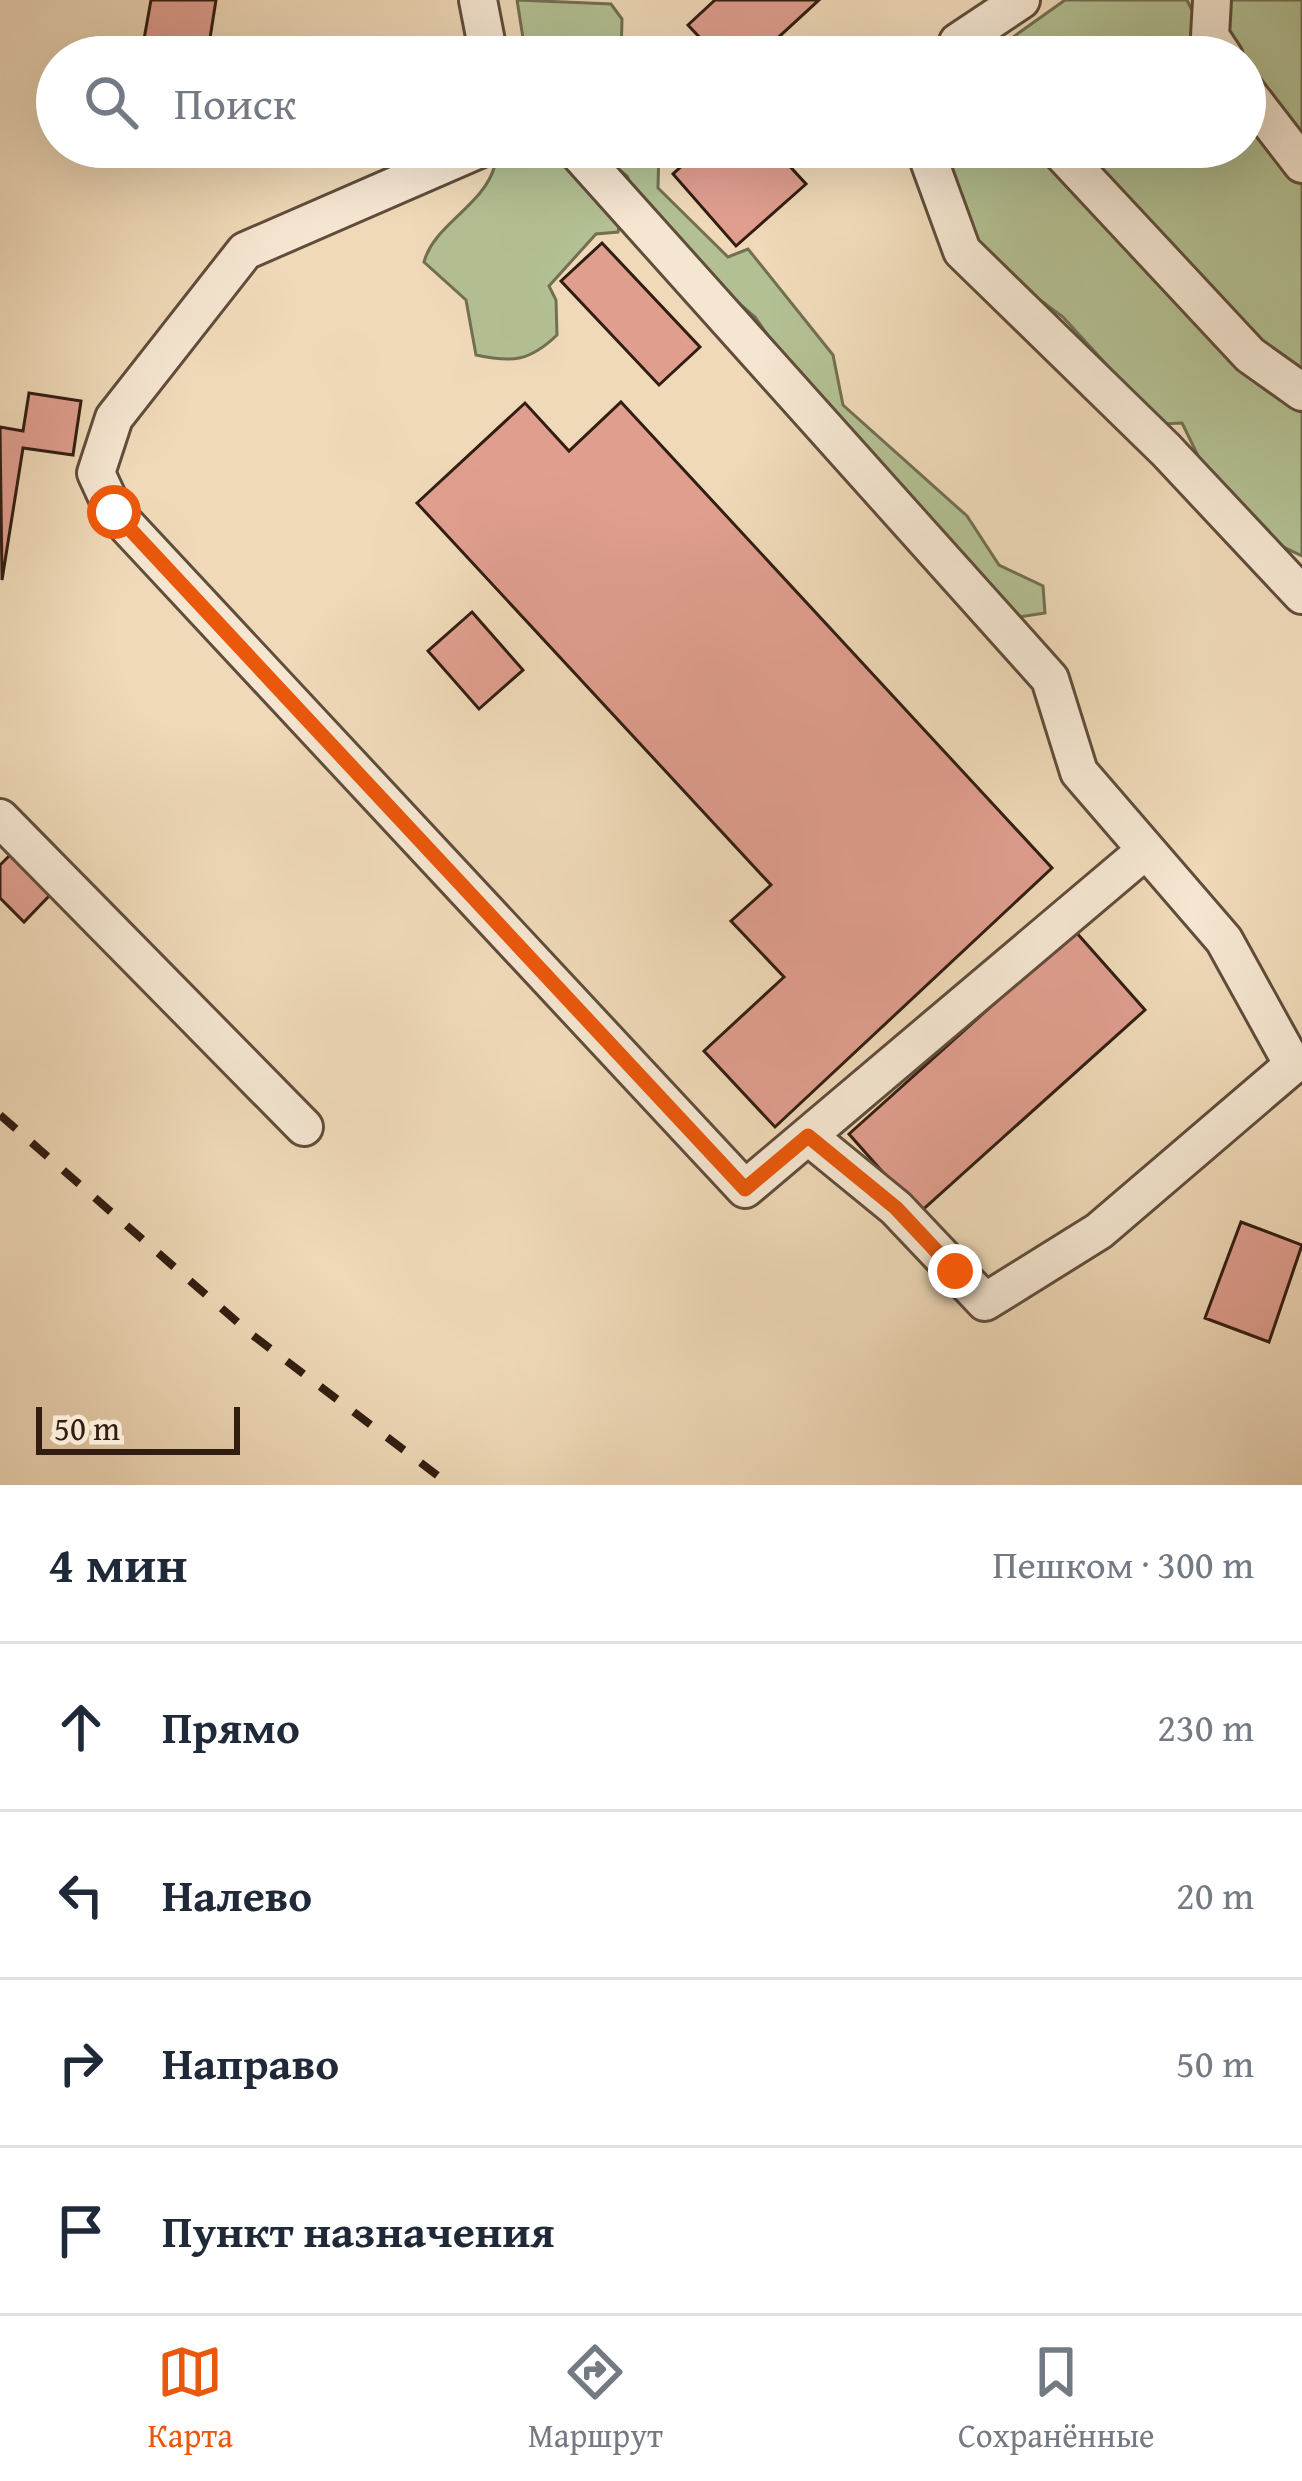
<!DOCTYPE html>
<html lang="ru">
<head>
<meta charset="utf-8">
<style>
	:root { --surface:#fff; --page:#f6f6f7; --text:#1f2937; --muted:#747a83; --line:#e0e1e3; --accent:#ea580c }
	body { margin:0; font-family:"Gentium Book Plus",serif; background:var(--page); color:var(--text) }
	.scale { position:absolute; left:36px; bottom:30px; width:204px; box-sizing:border-box; padding-left:12px; border:6px solid #321e11; border-top:0; font-size:33px; line-height:42px; white-space:nowrap; color:#321e11; -webkit-text-stroke:9px #f5e6d1; paint-order:stroke }
	.stop { position:absolute; width:36px; height:36px; margin:-27px; border:9px solid #ea580c; border-radius:50%; background:#fff }
	.stop.end { background:#ea580c; border-color:#fff; box-shadow:0 3px 12px #0008 }
	.list { margin:0; padding:0; list-style:none }
	h2 { display:flex; justify-content:space-between; align-items:center; height:156px; margin:0; padding:0 48px; font-size:51px }
	h2 small { font-size:39px; font-weight:400; color:var(--muted) }
	.list li { display:grid; grid-template-columns:78px 1fr auto; gap:36px; align-items:center; box-sizing:border-box; height:168px; padding:0 48px; border-top:3px solid var(--line) }
	.list b { display:block; font-size:45px; white-space:nowrap }
	.list em { font-size:39px; font-style:normal; color:var(--muted) }
	.icon { flex:none; width:66px; height:66px; fill:none; stroke:currentColor; stroke-width:2; stroke-linecap:round; stroke-linejoin:round }
	.map { position:relative; flex:none; width:1302px; height:1485px; overflow:hidden }
	.search { position:absolute; background:var(--surface); box-shadow:0 12px 48px #0002; left:36px; right:36px; top:36px; height:132px; display:flex; align-items:center; gap:30px; box-sizing:border-box; padding:0 42px; border-radius:66px; color:var(--muted); font-size:45px }
	.sheet { height:828px; background:var(--surface) }
	nav { display:flex; justify-content:space-around; align-items:center; box-sizing:border-box; height:168px; border-top:3px solid var(--line); background:var(--surface); font-size:33px; color:var(--muted) }
	nav a { display:grid; justify-items:center; gap:6px }
	nav .on { color:var(--accent) }
	.map>svg:first-child { display:block }
</style>
</head>
<body>
<div class="map">
<svg width="1302" height="1485" viewBox="0 0 1302 1485">
	<rect width="100%" height="100%" fill="#efd9b8"/>
	<filter id="stains"><feTurbulence type="fractalNoise" baseFrequency=".00167" numOctaves="4"/><feColorMatrix values="0 0 0 0 .2 0 0 0 0 .09 0 0 0 0 .02 0 0 0 .5 -.17"/></filter>
	<radialGradient id="worn" r=".72"><stop offset=".6" stop-color="#630" stop-opacity="0"/><stop offset="1" stop-color="#630" stop-opacity=".3"/></radialGradient>
	<path fill="#b3c093" stroke="#726f52" stroke-width="3" d="M517 0 611 4 622 19 621 57H526Z
		M1065 0H1187L1215 57H985Z
		M1213 0H1302V147L1245 68V57H1237Z
		M1245 100 1302 171V556C1220 518 1220 499 1182 423L1161 424 1063 317 1016 282 959 224 931 147H1245Z
		M591 147H659L658 188 728 257 748 249 833 355 843 405 967 516 999 565 1043 586 1045 613 987 622 780 375 769 337 755 317 716 284 638 201 627 176Z
		M537 153 572 161 621 216 618 232 596 234 549 286 556 300 557 335C530 361 513 363 476 355L466 300 424 262C434 224 484 206 495 165Z"/>
	<path fill="#e09e8f" stroke="#321e11" stroke-width="3" d="M151 0H216L207 57 141 56Z
		M715 0H819L757 57H718L688 25Z
		M703 147H772L806 184 736 246 673 174Z
		M602 243 700 347 659 385 561 281Z
		M29 393 81 401 73 455 23 448 2 580 0 427 23 431Z
		M621 402 1052 868 775 1127 704 1051 784 977 731 921 771 885 417 503 525 403 569 451Z
		M472 612 523 670 479 709 428 651Z
		M11 854 51 894 24 922 0 898V865Z
		M1075 931 1145 1010 919 1213 849 1134Z
		M1241 1222 1302 1245 1269 1342 1205 1318Z"/>
	<g fill="none" stroke-linecap="round" stroke-linejoin="round">
		<g stroke="#614d3b" stroke-width="42">
			<path id="minor" d="M478 0 489 57
				M1212 0 1210 36 1224 57
				M953 57 958 42 1021 0
				M1245 90 1302 164
				M484 147 245 251 114 418 96 473 114 512 745 1189 1146 850
				M573 147 1050 679 1079 772 1224 940 1293 1065 1099 1231 985 1302 896 1208 808 1136
				M924 147 962 251 1166 450 1302 595
				M1056 147 1250 355 1302 392
				M0 818 304 1127"/>
		</g>
		<use href="#minor" stroke="#f5e6d1" stroke-width="36"/>
		<path stroke="#321e11" stroke-width="8" stroke-dasharray="21 21" stroke-linecap="butt" d="M0 1115 251 1334 450 1485"/>
	</g>
	<g fill="none" stroke-linecap="round" stroke-linejoin="round">
		<path stroke="#ea580c" stroke-width="15" d="M114 512 745 1189 808 1136 896 1208 955 1271"/>
	</g>
	<rect width="100%" height="100%" filter="url(#stains)"/>
	<rect width="100%" height="100%" fill="url(#worn)"/>
</svg>
<div class="scale">50 m</div>
<div class="stop" style="left:114px;top:512px"></div>
<div class="stop end" style="left:955px;top:1271px"></div>
<div class="search"><svg class="icon" aria-label="search" viewBox="0 0 24 24"><circle cx="10" cy="10" r="6"/><path d="M15 15l6 6"/></svg>Поиск</div>
</div>
<section class="sheet">
<h2>4 мин<small>Пешком · 300 m</small></h2>
<ul class="list">
<li><svg class="icon" aria-label="ahead" viewBox="0 0 24 24"><path d="M12 20V5M6 11l6-6 6 6"/></svg><div><b>Прямо</b></div><em>230 m</em></li>
<li><svg class="icon" aria-label="left" viewBox="0 0 24 24"><path d="M17 20v-9H6M10 6l-5 5 5 5"/></svg><div><b>Налево</b></div><em>20 m</em></li>
<li><svg class="icon" aria-label="right" viewBox="0 0 24 24"><path d="M7 20v-9h11M14 6l5 5-5 5"/></svg><div><b>Направо</b></div><em>50 m</em></li>
<li><svg class="icon" aria-label="arrive" viewBox="0 0 24 24"><path d="M6 21V4h12l-3 4 3 4H6"/></svg><div><b>Пункт назначения</b></div></li>
</ul>
</section>
<nav>
<a class="on"><svg class="icon" aria-label="map" viewBox="0 0 24 24"><path d="M3 6l6-2 6 2 6-2v14l-6 2-6-2-6 2zM9 4v14M15 6v14"/></svg>Карта</a>
<a><svg class="icon" aria-label="directions" viewBox="0 0 24 24"><path d="M12 3l9 9-9 9-9-9zM9 14v-3h6M13 9l2 2-2 2"/></svg>Маршрут</a>
<a><svg class="icon" aria-label="saved" viewBox="0 0 24 24"><path d="M7 4h10v16l-5-4-5 4z"/></svg>Сохранённые</a>
</nav>
</body>
</html>
